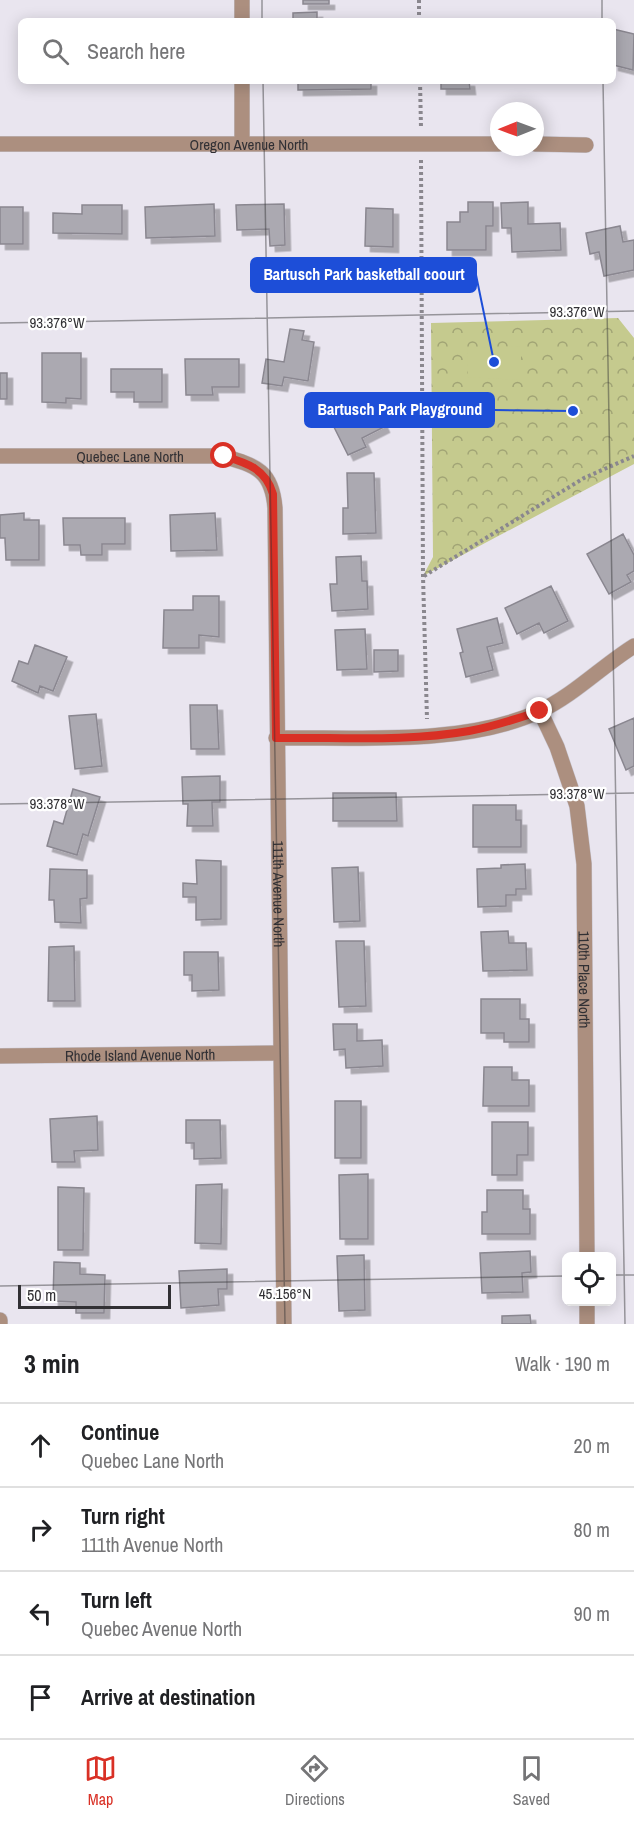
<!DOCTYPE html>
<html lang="en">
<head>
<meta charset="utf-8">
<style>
	:root { --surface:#fff; --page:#f6f6f6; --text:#202124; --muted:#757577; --line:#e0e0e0; --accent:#d93025 }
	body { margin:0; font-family:"Archivo Narrow",sans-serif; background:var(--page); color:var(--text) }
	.controls { position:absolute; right:18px; bottom:18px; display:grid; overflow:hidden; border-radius:9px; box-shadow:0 3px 15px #0003 }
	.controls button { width:54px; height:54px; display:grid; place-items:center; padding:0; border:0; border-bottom:2px solid var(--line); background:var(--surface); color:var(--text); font:30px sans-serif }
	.compass { position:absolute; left:490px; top:102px; width:54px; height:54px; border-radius:50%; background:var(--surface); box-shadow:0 3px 15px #0003; rotate:269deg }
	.scale { position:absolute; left:18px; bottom:15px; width:153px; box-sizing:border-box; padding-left:6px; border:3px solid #313034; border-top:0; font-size:16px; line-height:21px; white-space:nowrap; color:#313034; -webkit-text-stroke:4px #fff; paint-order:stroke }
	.stop { position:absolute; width:18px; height:18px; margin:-14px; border:4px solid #d93025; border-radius:50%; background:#fff }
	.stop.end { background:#d93025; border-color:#fff; box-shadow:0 2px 6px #0008 }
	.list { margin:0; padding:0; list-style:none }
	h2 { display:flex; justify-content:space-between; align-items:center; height:78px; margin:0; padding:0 24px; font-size:26px }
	h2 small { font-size:20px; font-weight:400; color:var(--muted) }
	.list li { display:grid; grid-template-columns:39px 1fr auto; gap:18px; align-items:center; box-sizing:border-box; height:84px; padding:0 24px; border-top:2px solid var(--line) }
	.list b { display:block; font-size:22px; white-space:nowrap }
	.list p { margin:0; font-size:20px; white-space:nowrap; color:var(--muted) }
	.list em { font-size:20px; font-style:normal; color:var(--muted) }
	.icon { flex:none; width:33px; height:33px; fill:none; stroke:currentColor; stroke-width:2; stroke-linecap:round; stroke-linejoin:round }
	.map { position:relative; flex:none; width:634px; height:1324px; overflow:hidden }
	.search { position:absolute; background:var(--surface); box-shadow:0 3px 15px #0003; left:18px; right:18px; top:18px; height:66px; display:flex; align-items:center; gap:15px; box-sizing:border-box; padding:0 21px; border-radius:9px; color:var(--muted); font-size:22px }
	.sheet { height:414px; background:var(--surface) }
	nav { display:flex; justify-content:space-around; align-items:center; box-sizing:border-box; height:84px; border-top:2px solid var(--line); background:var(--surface); font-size:16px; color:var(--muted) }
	nav a { display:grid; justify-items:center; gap:3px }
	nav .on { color:var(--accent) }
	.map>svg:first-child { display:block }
</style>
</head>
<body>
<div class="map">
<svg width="634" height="1324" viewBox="0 0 634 1324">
	<defs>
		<pattern id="park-crowns" width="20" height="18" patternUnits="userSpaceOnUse" patternTransform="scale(1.5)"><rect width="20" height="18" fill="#c5ca8e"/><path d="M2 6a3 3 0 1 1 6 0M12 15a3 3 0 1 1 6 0" fill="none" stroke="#a1a475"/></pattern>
		<filter id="shadow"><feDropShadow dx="5.5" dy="5.5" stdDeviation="0" flood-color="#0004"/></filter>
	</defs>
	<rect width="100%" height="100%" fill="#e9e5ef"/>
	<path fill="url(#park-crowns)" d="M618 318 634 338V464L423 576 433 557 431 323Z"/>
	<path fill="#c5ca8e" d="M521 346V380L468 377 467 348Z"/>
	<path fill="#aba9b1" stroke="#8a8790" stroke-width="1.5" filter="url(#shadow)" d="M303 0H329V4H303Z
		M317 12V21H293V13Z
		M613 29 634 34 633 70 613 65Z
		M298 81H371V89L298 90Z
		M441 81H469L470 89H441Z
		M468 202H493V226H486V250H447V222H460V212H468Z
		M528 202V224L560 223 561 250 512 252 511 228H502L501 203Z
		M214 204 215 236 146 238 145 207Z
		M284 204 285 245 270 246 269 229 237 230 236 205Z
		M82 205H122V234L53 233V213L82 214Z
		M0 207H23V244H0Z
		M366 208 393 209V247L365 246Z
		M620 226 623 242 634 240V270L604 276 599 252 590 254 586 233Z
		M290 329 304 331 302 340 314 342 308 381 284 377 282 386 262 383 266 359 284 362Z
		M42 353H81V399L66 398V403L42 402Z
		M185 359H239V387H212L213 395H186Z
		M111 369H162V402H134V392H111Z
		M0 373H7V399H0Z
		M369 395 384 427 362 438 366 447 348 455 328 415Z
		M347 473H374L376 533 343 534V508H348Z
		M24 513V520H39V560H6L5 538H0V515Z
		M215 513 217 550 171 551 170 515Z
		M63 518H125V544H102V555H81L80 545H64Z
		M623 534 634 555V571L627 575 631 582 609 594 587 554Z
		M361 556 362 581H367L368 609 332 611 330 584H337L336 557Z
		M551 586 568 621 544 633 539 623 517 634 505 608Z
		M193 596H219V637L199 635V648H163L164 610H193Z
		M497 618 503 643 487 647 493 670 466 677 460 653 463 652 457 629Z
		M365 629 367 669 337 670 335 630Z
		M35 645 67 657 53 691 40 686 38 693 12 681 19 661 28 664Z
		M374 650H398V671L374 672Z
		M190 705H217L219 749H191Z
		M96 714 102 766 75 769 69 716Z
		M634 718V766L626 770 609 729Z
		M220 776V802H212L213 826H187L188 804H183L182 777Z
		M73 789 100 797 88 836 83 834 77 855 47 846 54 821 63 824Z
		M333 793H396L397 821H333Z
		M473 805H516V820H521V847H473Z
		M196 860 221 861V919L196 920V897H183V883L197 884Z
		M525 864 526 889H516V895H506V906L478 907 477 869 501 868V865Z
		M358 867 360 921 334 922 332 868Z
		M50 869 87 870V898L80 899 81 923 55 922 54 900H49Z
		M508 931 509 943H526L527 970 483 971 481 932Z
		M336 941H364L366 1006 339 1007Z
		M74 946 75 1001H48L49 947Z
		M184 952H218L219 990 192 991V975H184Z
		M481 999H520V1019H529V1042H504V1033H481Z
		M333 1024H357V1041L382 1040 383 1066 346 1068 345 1049 334 1050Z
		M484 1067H512V1080H529V1106H483Z
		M335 1101H361V1158H335Z
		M97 1116 98 1150 74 1151 75 1162H52L50 1119Z
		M186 1120H220L221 1158 194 1159V1143H186Z
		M492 1122H528V1155H517V1175H492Z
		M368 1174V1239H340L339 1175Z
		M222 1184 221 1244 195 1243 196 1185Z
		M58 1187 84 1188 83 1250H58Z
		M487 1190H523V1209H530V1234H482V1212H487Z
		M530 1251 531 1272 522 1273 523 1292 482 1293 480 1253Z
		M364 1255 365 1310 339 1311 337 1256Z
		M54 1262 80 1263V1274L105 1275 104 1313H76V1302L53 1301Z
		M227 1269V1289H218L219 1305 181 1308 179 1271Z
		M530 1315 531 1324H502V1316Z"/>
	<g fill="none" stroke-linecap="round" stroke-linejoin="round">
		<g stroke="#c4c1ca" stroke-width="16">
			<g id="minor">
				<path d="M242 0V21"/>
				<path d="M242 81V143"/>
				<path id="s1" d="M0 144H499"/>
				<path d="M535 144 586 145"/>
				<path id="s2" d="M0 456H223C257 466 272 471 275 508L284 1324"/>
				<path id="s3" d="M540 711 557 747 577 806 584 864 587 1256"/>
				<path d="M276 738C357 737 466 746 540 711 574 695 602 666 634 646"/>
				<path id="s4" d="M0 1056 280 1053"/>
				<path d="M587 1302V1324"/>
				<path d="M0 1320V1324"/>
			</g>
		</g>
		<path stroke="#8a878e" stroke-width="4" stroke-dasharray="3 3" stroke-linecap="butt" d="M419 0V21
			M420 81 421 128
			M421 160 423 576 427 719
			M424 576 584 478 634 456"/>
		<use href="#minor" stroke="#ac8f7f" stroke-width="15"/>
	</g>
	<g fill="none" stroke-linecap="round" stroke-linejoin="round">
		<path stroke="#d93025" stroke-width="8" d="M224 456C247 463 266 469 273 494L276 738C339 737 407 742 469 731 493 727 516 719 540 711"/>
	</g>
	<path fill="none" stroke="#313034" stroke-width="1.5" stroke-opacity="0.45" d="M262 0V21M602 0V21M263 81 285 1324M603 81 625 1324M0 323 634 311M0 804 634 793M612 1275H634M0 1286 566 1276"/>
	<g text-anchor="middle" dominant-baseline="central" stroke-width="4.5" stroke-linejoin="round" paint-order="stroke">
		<g font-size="15" fill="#313034" stroke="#fff">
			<text stroke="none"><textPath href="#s1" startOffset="249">Oregon Avenue North</textPath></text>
			<text stroke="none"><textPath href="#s2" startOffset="130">Quebec Lane North</textPath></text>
			<text stroke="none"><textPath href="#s2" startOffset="690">111th Avenue North</textPath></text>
			<text stroke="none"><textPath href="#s3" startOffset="276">110th Place North</textPath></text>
			<text stroke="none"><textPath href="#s4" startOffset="140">Rhode Island Avenue North</textPath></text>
		</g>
	</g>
	<g font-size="15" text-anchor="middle" fill="#313034" stroke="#fff" stroke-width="4.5" stroke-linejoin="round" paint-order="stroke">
		<text x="577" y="317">93.376°W</text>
		<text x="57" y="328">93.376°W</text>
		<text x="577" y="799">93.378°W</text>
		<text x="57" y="809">93.378°W</text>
		<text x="285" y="1299">45.156°N</text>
	</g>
	<path fill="none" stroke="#1d4ed8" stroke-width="2" d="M494 362L476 275M573 411L494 410"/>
	<g fill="#1d4ed8" stroke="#fff" stroke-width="2">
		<circle cx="494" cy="362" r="6"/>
		<circle cx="573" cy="411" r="6"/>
	</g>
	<g fill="#1d4ed8" stroke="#1d4ed8" stroke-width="2">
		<rect x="251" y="258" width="225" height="34" rx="6"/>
		<rect x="305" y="393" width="189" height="34" rx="6"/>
	</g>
	<g font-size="16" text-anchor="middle" font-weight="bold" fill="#fff">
		<text x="364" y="280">Bartusch Park basketball coourt</text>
		<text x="400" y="415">Bartusch Park Playground</text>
	</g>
</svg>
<div class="controls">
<button><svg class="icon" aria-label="locate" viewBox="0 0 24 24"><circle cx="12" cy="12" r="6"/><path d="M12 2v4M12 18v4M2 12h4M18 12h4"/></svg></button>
</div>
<svg class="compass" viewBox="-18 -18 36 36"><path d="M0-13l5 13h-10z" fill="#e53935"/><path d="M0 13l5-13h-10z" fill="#757577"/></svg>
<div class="scale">50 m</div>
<div class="stop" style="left:224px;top:456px"></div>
<div class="stop end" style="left:540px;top:711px"></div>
<div class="search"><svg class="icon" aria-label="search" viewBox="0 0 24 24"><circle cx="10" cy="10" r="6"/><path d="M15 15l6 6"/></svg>Search here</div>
</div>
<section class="sheet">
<h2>3 min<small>Walk · 190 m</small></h2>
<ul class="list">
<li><svg class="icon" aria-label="ahead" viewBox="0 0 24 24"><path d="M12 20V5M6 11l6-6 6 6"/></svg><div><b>Continue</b><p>Quebec Lane North</p></div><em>20 m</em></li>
<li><svg class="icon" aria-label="right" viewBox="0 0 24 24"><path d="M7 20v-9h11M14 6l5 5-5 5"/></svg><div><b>Turn right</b><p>111th Avenue North</p></div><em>80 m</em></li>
<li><svg class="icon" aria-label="left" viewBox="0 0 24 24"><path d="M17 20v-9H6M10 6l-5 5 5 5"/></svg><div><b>Turn left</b><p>Quebec Avenue North</p></div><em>90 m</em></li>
<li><svg class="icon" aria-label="arrive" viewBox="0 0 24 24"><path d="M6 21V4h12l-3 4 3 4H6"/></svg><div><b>Arrive at destination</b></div></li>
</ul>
</section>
<nav>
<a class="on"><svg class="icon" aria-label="map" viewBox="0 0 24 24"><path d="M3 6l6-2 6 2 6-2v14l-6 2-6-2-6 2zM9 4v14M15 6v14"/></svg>Map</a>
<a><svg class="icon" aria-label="directions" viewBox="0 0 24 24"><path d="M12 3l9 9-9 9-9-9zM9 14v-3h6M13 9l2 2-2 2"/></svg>Directions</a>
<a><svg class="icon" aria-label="saved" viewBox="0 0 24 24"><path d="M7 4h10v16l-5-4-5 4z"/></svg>Saved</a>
</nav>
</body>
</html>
